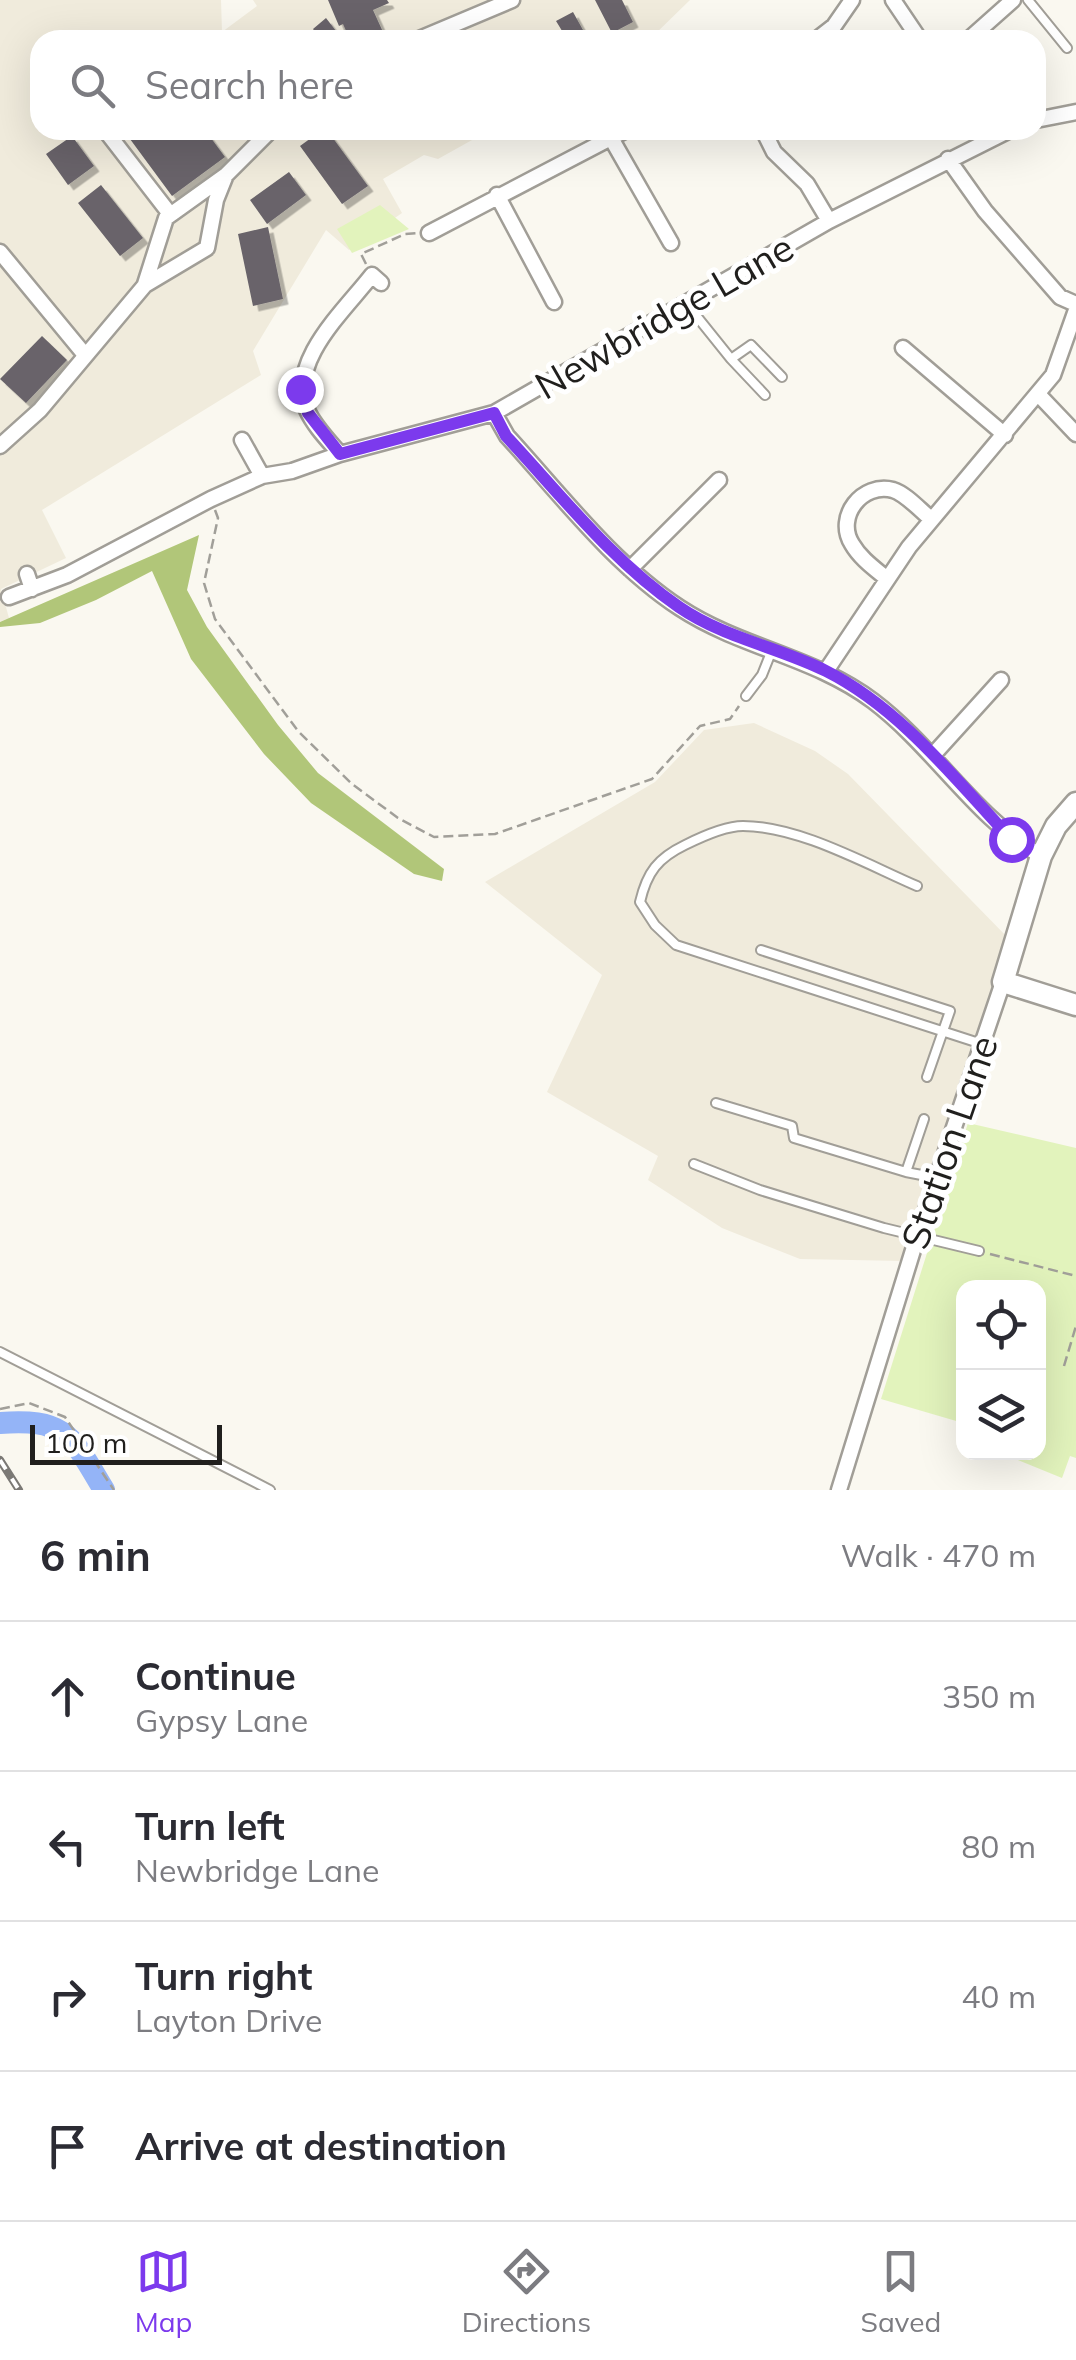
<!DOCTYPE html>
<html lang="en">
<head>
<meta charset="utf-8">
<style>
	:root { --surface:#fff; --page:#f2f2f3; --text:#2b2b33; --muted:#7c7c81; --line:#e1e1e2; --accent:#7c3aed }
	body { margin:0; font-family:Mulish,sans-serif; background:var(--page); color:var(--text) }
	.controls { position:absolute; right:30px; bottom:30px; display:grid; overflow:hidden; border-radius:20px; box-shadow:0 10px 40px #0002 }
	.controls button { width:90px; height:90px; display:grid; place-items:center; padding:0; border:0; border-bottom:2px solid var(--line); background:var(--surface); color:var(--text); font:50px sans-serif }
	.scale { position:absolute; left:30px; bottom:25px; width:192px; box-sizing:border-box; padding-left:10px; border:5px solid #201f1d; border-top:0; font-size:28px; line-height:35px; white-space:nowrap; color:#201f1d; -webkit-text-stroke:8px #fff; paint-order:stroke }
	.stop { position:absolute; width:30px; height:30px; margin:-22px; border:8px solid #7c3aed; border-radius:50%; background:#fff }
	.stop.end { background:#7c3aed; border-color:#fff; box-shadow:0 2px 10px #0008 }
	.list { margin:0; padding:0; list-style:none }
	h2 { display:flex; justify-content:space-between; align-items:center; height:130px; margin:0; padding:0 40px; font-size:42px }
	h2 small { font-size:32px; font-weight:400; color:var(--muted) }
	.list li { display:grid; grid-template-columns:65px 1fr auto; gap:30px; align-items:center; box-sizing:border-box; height:150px; padding:0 40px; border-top:2px solid var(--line) }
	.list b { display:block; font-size:38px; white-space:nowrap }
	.list p { margin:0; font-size:32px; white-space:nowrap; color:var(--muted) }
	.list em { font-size:32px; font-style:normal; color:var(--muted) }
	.icon { flex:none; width:55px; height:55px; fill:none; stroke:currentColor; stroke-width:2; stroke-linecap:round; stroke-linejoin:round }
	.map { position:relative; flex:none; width:1076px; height:1490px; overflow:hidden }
	.search { position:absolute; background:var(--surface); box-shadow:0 10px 40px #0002; left:30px; right:30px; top:30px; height:110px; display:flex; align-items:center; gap:25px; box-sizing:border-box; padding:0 35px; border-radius:30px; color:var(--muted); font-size:38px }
	.sheet { height:730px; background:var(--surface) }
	nav { display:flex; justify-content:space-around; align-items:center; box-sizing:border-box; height:140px; border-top:2px solid var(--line); background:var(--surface); font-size:28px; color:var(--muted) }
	nav a { display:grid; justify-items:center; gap:5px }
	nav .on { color:var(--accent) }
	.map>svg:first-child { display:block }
</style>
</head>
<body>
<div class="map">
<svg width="1076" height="1490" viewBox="0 0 1076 1490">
	<defs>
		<filter id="shadow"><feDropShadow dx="5.5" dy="5.5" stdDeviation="0" flood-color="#0004"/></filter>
	</defs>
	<rect width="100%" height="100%" fill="#faf8f0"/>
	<path fill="#f0ebdc" d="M0 0H221L222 32 257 6 253 0H690L649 40H40V130H490L438 159 424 155 383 179 402 213 349 250 326 230 253 351 261 375 42 510 66 558 1 589 9 618 0 622Z
		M754 723 815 751 848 774 1011 941 903 1261 800 1259 722 1228 648 1180 658 1156 547 1092 602 975 485 882 655 782 704 730Z"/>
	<path fill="#e2f3bc" d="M380 205 409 229 352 253 337 229Z
		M968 1123 1076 1148V1458L1070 1456 1062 1478 1001 1453 1038 1452V1288H964L963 1423 881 1399Z"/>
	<path fill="#b1c679" d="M199 535 187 590 207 627 278 725 318 773 444 869 442 881 414 874 311 803 264 754 191 659 152 571 96 600 40 623 0 627V622Z"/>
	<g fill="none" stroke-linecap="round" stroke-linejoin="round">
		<path stroke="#94b4f7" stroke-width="22" d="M0 1423C67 1418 72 1437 104 1490"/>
	</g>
	<path fill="#69646a" filter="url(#shadow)" d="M328 0H387L389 3 373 10 383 32 365 40H350L343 24 339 26Z
		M595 0H622L633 22 612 33Z
		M573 12 583 30 567 39 556 21Z
		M326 18 343 40H321L313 29Z
		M142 130H205L225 157 172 196 130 139Z
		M322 130H327L368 186 342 204 300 146Z
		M72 136 94 166 68 185 46 154Z
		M289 172 306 195 267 224 250 200Z
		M101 185 143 238 120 256 78 203Z
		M268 227 283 299 253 306 238 234Z
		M42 336 67 360 26 403 0 379Z"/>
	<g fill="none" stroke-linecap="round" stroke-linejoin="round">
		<g stroke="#a19e97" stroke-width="12">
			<path id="lane" d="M1028 0 1067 48
				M686 303 731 359 751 345 782 377
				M731 359 765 395
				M746 696 762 675 772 650
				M917 886C866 864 799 826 743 826 725 826 701 837 685 845 658 858 647 872 640 902L655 925 676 945 982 1044
				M761 950 950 1011 927 1077
				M716 1103 792 1126 794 1138 906 1172 937 1178
				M694 1164 760 1190 884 1228 979 1251
				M906 1172 924 1119
				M0 1352 270 1490"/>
		</g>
		<g stroke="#a19e97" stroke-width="19">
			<path id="street" d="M893 0 920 40
				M417 40 512 0
				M816 40 834 26 852 0
				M968 40 1013 0
				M1036 120 1076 112
				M105 130 170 214
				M763 130 774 152 807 184 829 221
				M611 138 671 243
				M948 159 985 211 1060 297 1076 304
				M497 195 554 302
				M429 233 626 130
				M0 252 85 355
				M145 284 166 218 226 175 271 130
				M903 348 1005 435
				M1038 394 1076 434
				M494 413 507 436C561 495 613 564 680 608 741 648 815 657 873 701 934 747 975 818 1041 856
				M242 440 262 476
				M0 446 40 410 145 285 207 248 216 200 226 175
				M340 454C329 441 314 426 307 410 287 362 344 311 372 275L381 283
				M630 569 719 480
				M27 574 32 589
				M886 578C874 568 860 558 852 544 835 517 862 482 893 490 906 494 920 510 931 519
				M9 597 67 575 211 499 262 476 292 471 340 454 494 413 829 221 1010 130
				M826 671 909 547 1053 375 1076 310
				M933 755 1001 680
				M839 1490 918 1234 1003 982"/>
		</g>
		<g stroke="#a19e97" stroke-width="25">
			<path id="secondary" d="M1076 803 1056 826 1041 856 1003 982 1076 1005"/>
		</g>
		<path stroke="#a19f99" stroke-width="2.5" stroke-dasharray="10 5" stroke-linecap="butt" d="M366 264 361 254 405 234 418 233
			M215 510 218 518 204 583 215 619 298 731 352 784 398 818 434 837 495 834 652 779 700 726 730 719 739 706
			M990 1254 1076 1276
			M1064 1366 1076 1326
			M0 1409 29 1403 65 1417 114 1490"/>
		<use href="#lane" stroke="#fff" stroke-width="8"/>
		<use href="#street" stroke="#fff" stroke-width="14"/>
		<use href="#secondary" stroke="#fff" stroke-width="20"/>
		<g stroke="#7b7975" stroke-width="8">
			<path id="rail" d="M0 1460 19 1490"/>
		</g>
		<use href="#rail" stroke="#fff" stroke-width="4" stroke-dasharray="11" stroke-linecap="butt"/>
	</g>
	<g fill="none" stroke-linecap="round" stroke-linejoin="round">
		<path stroke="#7c3aed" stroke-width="12" d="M300 389 308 413 340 454 494 413 506 436C561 495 613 562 679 607 724 638 778 647 826 671 900 708 956 780 1011 839"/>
	</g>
	<g text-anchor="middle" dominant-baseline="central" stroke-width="10" stroke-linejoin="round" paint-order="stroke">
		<g font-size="38" fill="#201f1d" stroke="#fff">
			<text transform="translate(664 316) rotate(-30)">Newbridge Lane</text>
			<text transform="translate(949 1142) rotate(-71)">Station Lane</text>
		</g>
	</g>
</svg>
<div class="controls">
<button><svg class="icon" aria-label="locate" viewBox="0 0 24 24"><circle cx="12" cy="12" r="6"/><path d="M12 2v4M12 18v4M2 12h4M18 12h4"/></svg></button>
<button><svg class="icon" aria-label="layers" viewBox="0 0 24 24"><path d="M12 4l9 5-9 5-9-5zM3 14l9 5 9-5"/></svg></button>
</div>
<div class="scale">100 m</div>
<div class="stop" style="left:1011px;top:839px"></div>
<div class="stop end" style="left:300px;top:389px"></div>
<div class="search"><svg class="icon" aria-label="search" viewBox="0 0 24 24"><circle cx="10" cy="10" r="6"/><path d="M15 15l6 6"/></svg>Search here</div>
</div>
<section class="sheet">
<h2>6 min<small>Walk · 470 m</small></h2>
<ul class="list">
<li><svg class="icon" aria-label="ahead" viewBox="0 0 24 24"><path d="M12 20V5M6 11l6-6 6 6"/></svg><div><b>Continue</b><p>Gypsy Lane</p></div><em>350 m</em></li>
<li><svg class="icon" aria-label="left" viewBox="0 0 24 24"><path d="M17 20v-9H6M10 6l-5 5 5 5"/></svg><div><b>Turn left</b><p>Newbridge Lane</p></div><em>80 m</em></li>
<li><svg class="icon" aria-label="right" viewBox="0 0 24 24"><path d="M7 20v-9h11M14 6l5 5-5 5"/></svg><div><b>Turn right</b><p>Layton Drive</p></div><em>40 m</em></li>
<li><svg class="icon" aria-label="arrive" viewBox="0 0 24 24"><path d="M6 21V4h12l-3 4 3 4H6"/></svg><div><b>Arrive at destination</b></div></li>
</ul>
</section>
<nav>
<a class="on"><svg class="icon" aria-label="map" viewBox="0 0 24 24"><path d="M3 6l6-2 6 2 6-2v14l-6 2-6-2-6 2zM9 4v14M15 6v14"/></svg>Map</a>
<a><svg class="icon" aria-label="directions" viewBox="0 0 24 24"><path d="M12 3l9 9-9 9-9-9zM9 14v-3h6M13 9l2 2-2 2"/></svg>Directions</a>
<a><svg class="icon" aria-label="saved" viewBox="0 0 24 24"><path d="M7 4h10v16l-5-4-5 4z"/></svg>Saved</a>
</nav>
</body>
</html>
